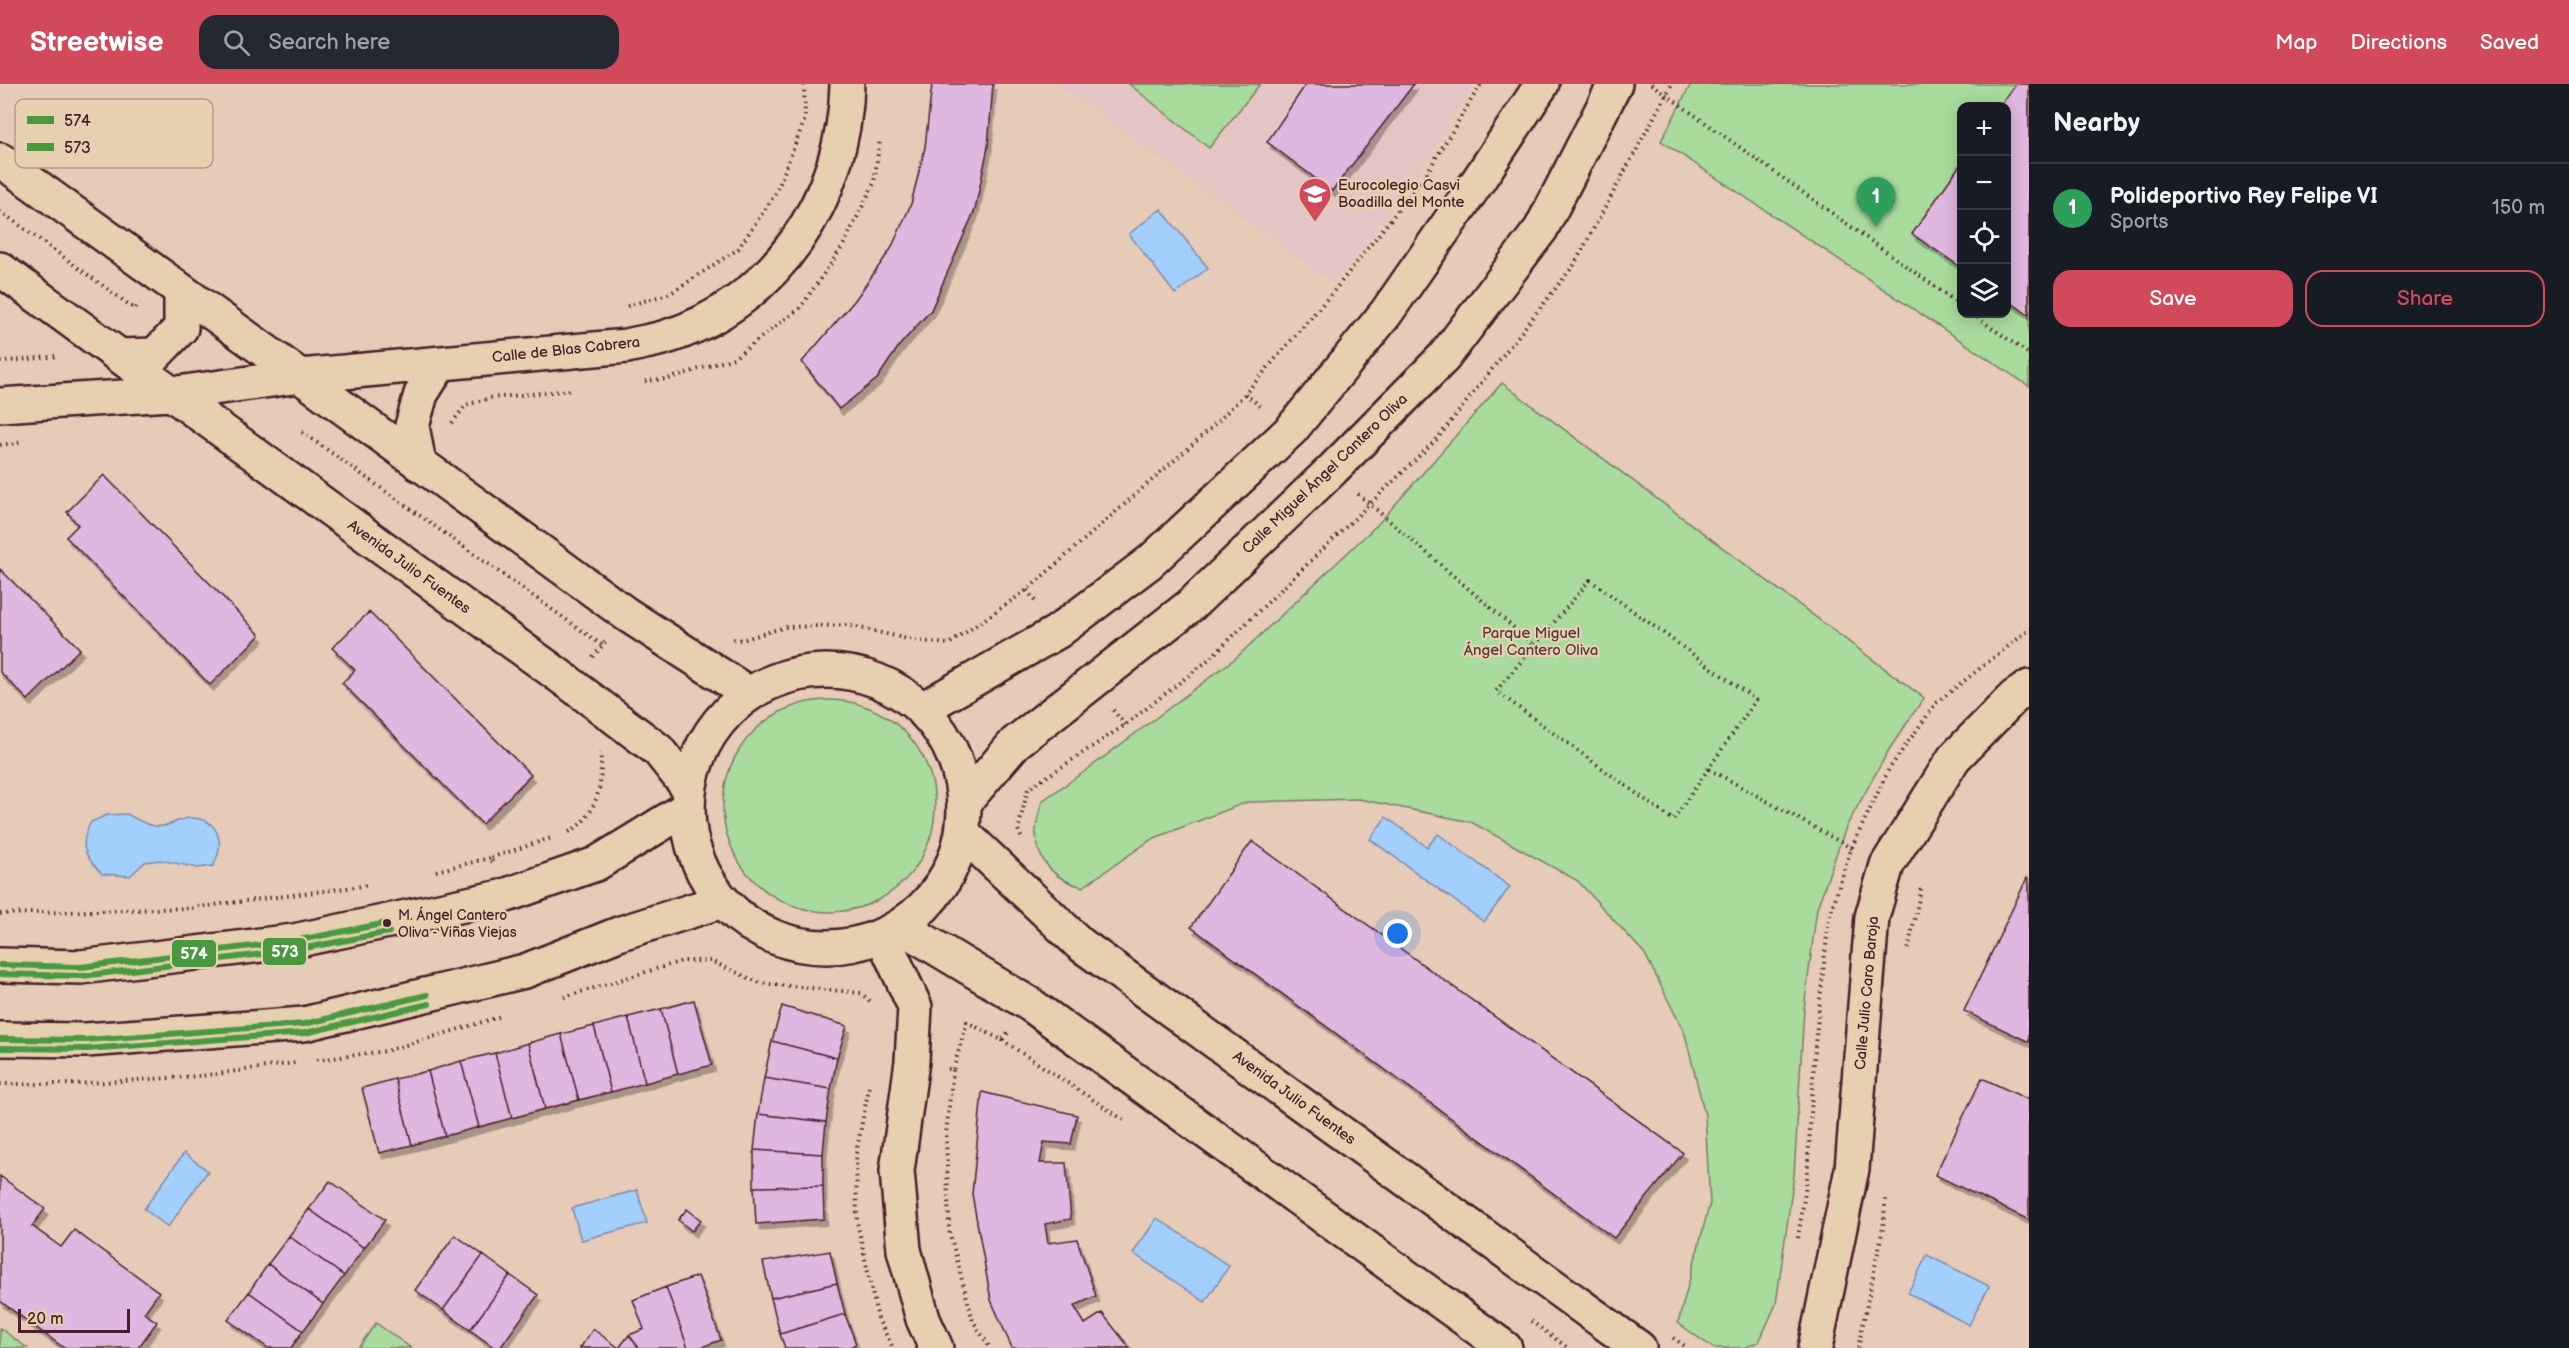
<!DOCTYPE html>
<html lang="en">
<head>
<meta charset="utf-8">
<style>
	:root { --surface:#171b24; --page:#242831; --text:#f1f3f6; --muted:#9ea1a6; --line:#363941; --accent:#d1495b }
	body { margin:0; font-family:"Balsamiq Sans",sans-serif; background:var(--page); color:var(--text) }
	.controls { position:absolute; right:18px; top:18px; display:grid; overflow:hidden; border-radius:12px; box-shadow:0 3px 15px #0003 }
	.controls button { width:54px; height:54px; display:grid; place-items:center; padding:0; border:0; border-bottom:2px solid var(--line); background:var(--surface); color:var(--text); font:30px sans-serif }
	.scale { position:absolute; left:18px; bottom:15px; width:112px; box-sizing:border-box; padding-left:6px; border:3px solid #4a1f2b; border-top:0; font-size:16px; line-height:21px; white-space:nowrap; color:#4a1f2b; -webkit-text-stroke:4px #e6d0af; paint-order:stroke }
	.you { position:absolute; left:1398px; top:850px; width:21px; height:21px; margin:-15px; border:4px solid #fff; border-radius:50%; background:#1a73e8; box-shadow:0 0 0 9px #1a73e833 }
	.badge { display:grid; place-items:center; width:39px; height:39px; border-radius:50%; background:var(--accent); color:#fff; font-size:20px; font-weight:700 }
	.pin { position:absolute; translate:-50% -50px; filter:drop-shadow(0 2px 3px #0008) }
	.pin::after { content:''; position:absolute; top:32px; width:21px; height:18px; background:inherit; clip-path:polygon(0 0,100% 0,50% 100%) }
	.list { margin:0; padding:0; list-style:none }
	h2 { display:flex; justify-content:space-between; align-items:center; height:78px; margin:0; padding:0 24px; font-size:26px }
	h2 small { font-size:20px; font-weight:400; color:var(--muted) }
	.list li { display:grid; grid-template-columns:39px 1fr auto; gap:18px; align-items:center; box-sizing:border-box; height:90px; padding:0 24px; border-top:2px solid var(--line) }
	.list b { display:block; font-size:22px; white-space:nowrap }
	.list p { margin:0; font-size:20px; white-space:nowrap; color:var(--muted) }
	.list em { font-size:20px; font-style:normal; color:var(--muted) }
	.actions { display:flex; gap:12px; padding:18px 24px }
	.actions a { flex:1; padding:14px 0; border:2px solid var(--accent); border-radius:18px; text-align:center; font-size:21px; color:var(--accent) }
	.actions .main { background:var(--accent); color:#fff }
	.icon { flex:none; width:33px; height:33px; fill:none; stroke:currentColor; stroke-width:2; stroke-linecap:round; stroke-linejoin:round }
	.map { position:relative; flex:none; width:2029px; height:1264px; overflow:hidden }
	header { display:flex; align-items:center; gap:36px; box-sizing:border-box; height:84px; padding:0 30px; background:var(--accent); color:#fff }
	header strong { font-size:28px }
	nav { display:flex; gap:33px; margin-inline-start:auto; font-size:21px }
	.search { width:420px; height:54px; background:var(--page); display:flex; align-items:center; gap:15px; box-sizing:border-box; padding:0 21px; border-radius:18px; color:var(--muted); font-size:22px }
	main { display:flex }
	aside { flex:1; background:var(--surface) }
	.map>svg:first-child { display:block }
</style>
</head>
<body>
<header>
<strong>Streetwise</strong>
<div class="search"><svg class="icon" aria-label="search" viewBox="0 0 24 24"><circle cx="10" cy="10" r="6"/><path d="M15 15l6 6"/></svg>Search here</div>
<nav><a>Map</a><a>Directions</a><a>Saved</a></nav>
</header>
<main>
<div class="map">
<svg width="2029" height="1264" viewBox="0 0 2029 1264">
	<defs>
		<filter id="shadow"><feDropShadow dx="3.5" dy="6" stdDeviation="0" flood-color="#0004"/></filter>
	</defs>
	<rect width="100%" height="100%" fill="#e5cbb8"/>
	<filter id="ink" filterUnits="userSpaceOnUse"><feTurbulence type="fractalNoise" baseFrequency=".0167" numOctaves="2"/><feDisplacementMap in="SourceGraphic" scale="12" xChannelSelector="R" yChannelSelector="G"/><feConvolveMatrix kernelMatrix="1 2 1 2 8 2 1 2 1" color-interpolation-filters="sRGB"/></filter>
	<g filter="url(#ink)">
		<path fill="#e4c5c3" d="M1057 0H1472L1426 78 1334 200Z"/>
		<path fill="#a9db9d" stroke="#7a7d64" stroke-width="1.5" fill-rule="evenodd" d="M1129 0H1260L1209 64Z
			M1691 0H2029V302L1661 57ZM1962 22H2006V230H1962Z
			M1502 299 1924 614 1890 664 1846 743 1817 824 1804 925 1794 1091 1776 1220 1759 1258 1743 1264H1713L1678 1239 1710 1119 1705 1031 1685 950 1645 870 1578 797 1471 738 1359 715 1247 718 1152 755 1083 803C1057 797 1037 778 1036 751 1035 740 1040 728 1042 717L1084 688 1237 573 1379 439Z
			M723 722a106 106 0 1 1 212 0a106 106 0 1 1-212 0Z
			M376 1239 411 1264H358Z
			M0 1244 27 1264H0Z"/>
		<path fill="#a3cffd" stroke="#7f89a9" stroke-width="1.5" d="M1161 125 1208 184 1175 210 1129 150Z
			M127 730C137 735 150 744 162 742 171 741 179 735 189 734 219 733 226 759 213 782L198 784 161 776 145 778 130 792 102 790C84 771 78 762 91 738L107 731Z
			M1386 733 1427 763 1438 750 1510 803 1484 838 1370 755Z
			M184 1069 208 1087 168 1143 144 1125Z
			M637 1106 647 1139 581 1156 572 1124Z
			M1157 1134 1229 1182 1205 1218 1133 1169Z
			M1927 1171 1989 1202 1969 1241 1908 1209Z"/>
		<path fill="#e0b7de" stroke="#4a1f2b" stroke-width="1.5" filter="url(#shadow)" d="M932 0H993L988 63 975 126 931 226 899 262 877 295 839 325 802 278 855 216 891 165 911 120 925 63Z
			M1306 0H1414L1332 107 1267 58Z
			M2016 0H2029V231L2006 215V22H2000Z
			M1962 78V184L1912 150Z
			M104 391 260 551 210 601 66 453 78 441 67 428Z
			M0 485 80 565 28 616 0 588Z
			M369 528 531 691 482 740 342 599 355 586 332 564Z
			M1252 757 1683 1069 1614 1154 1191 843Z
			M2027 794 2029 795V958L1964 927Z
			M694 916 712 981 678 990 661 925Z
			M782 922 847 942 837 974 772 957Z
			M661 925 678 990 645 999 628 933Z
			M628 933 645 999 611 1008 594 942Z
			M594 942 611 1008 579 1016 561 950Z
			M561 950 579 1016 545 1025 528 959Z
			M772 957 837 974 831 1005 764 994Z
			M528 959 545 1025 512 1034 495 969Z
			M495 969 512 1034 479 1043 461 977Z
			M461 977 479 1043 445 1052 428 987Z
			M428 987 445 1052 412 1061 395 995Z
			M764 994 831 1005 826 1038 758 1030Z
			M1982 994 2029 1016V1136L1935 1091Z
			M395 995 412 1061 379 1069 362 1004Z
			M982 1008 1077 1031 1071 1060 1044 1058 1040 1079H1066L1071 1135 1045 1140 1048 1159 1077 1155 1096 1212 1074 1222 1085 1240 1102 1229 1130 1264H1012L991 1216 972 1110Z
			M758 1030 826 1038 823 1070 754 1066Z
			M754 1066 823 1070V1102L754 1103Z
			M0 1092 45 1125 32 1142 61 1163 74 1146 159 1208 144 1229 157 1238 138 1264H64L0 1217Z
			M330 1097 385 1136 364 1164 309 1125Z
			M823 1102 824 1135 756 1140 754 1103Z
			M309 1125 364 1164 344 1192 289 1152Z
			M687 1125 701 1136 692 1147 678 1136Z
			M455 1151 483 1171 443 1226 415 1206Z
			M289 1152 344 1192 323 1220 268 1180Z
			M830 1167 837 1199 771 1214 763 1178Z
			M483 1171 510 1191 470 1246 443 1226Z
			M268 1180 323 1220 303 1247 249 1208Z
			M510 1191 538 1211 500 1264H495L470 1246Z
			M698 1192 721 1256 699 1264H688L666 1203Z
			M837 1199 845 1230 780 1250 771 1214Z
			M666 1203 688 1264H639L629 1251 644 1245 633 1216Z
			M249 1208 303 1247 291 1264H268L228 1236Z
			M845 1230 856 1260 848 1264H785L780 1250Z
			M593 1245 619 1264H580Z
			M629 1251 639 1264H619Z"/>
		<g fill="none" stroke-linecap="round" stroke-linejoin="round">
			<g stroke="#4a1f2b" stroke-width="38">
				<path id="minor" d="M0 76 300 292 626 530 748 609
					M0 185 572 601 658 666 689 705
					M119 272 155 271 181 244V208
					M0 321 170 310 300 292 627 262C639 259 651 257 663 254 775 221 845 113 847 0
					M419 380 412 342 421 310 440 280
					M688 725a138 138 0 1 1 276 0a138 138 0 1 1-276 0Z
					M922 625 1057 548 1150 478 1291 346 1386 229 1476 100 1542 0
					M964 719 1015 659 1191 521 1332 386 1444 273 1541 145 1615 0
					M962 748 1080 860 1639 1264
					M900 842 1031 921 1505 1264
					M882 851 915 923 912 977 897 1087 904 1166 923 1235 936 1264
					M0 881 81 883 294 857 501 813 596 780 687 724
					M0 955 86 956 304 940 525 887 621 849 722 817
					M1815 1264 1852 1085 1872 833 1887 781 1954 674 2014 613 2029 603"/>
			</g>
			<path stroke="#4a1f2b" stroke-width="4" stroke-dasharray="1.5 4.5" stroke-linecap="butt" d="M1651 0 1962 222
				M0 127 135 225 139 219
				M627 222 671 209 738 165 776 109 805 35 804 0
				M1972 230 2029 270
				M0 278 58 272
				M645 297 668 295 734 274 800 224 843 162 874 99 880 55
				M1245 310 1263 324
				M452 339 466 321 490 314 572 306
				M302 348 602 561
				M0 361 23 358
				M1358 410 1534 561
				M1590 496 1756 616 1673 736 1496 607Z
				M1027 506 1037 520
				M733 555 742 556 785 543 848 541 912 556 949 560 1027 506 1210 345 1245 310 1333 208 1425 92 1481 0
				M593 573 605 558
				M1113 626 1125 641
				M1709 685 1853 765
				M569 748C597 733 604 698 600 669
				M1021 753 1018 746 1028 705 1125 641 1206 578 1437 355 1574 181 1672 0
				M492 778 490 774 551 754
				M436 787 490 774
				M0 830 191 824 370 801
				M1908 865 1921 805
				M564 913 682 877H711L760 899 861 909 872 919
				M1002 956 1124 1036
				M317 976 386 967 499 933
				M948 985 953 986 967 938 1002 956 1008 949
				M953 986 946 1050 949 1146 973 1237 990 1264
				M0 1000H74L201 992 295 979
				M869 1003 856 1070 857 1138 878 1235 893 1264
				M1798 1154 1807 1095 1815 961 1829 834 1851 765 1889 685 1936 619 2029 546
				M1531 1237 1568 1264
				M1673 1254 1688 1264
				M1858 1264 1883 1144 1886 1111"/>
			<use href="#minor" stroke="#e6d0af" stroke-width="33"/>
			<g stroke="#e6d0af" stroke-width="10">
				<path id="bus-1" d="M0 881 81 883 294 857 387 839
					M0 955 86 956 304 940 427 911"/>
			</g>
			<g stroke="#e6d0af" stroke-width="10">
				<path id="bus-2" d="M0 890 82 892 295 866 389 848
					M0 964 87 965 305 949 429 920"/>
			</g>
			<use href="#bus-1" stroke="#4a9941" stroke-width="6"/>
			<use href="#bus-2" stroke="#4a9941" stroke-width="6"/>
		</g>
	</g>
	<defs>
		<g id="school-pin" transform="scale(1.725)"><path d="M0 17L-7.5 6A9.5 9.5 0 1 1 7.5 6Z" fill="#d1495b" stroke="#e6d0af"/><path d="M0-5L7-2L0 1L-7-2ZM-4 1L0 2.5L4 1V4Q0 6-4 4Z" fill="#fff"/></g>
	</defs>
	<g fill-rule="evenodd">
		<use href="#school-pin" x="1315" y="110"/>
	</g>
	<circle fill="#4a1f2b" stroke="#e6d0af" stroke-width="2" cx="387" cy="839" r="5"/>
	<g text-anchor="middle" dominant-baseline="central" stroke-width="4.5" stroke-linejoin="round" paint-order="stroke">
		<g font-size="14" fill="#4a1f2b" stroke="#e6d0af" text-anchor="start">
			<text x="398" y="831">M. Ángel Cantero<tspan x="398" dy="17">Oliva - Viñas Viejas</tspan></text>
		</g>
		<g font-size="15" fill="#4a1f2b" stroke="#e6d0af" text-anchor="start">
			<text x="1338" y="101">Eurocolegio Casvi<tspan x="1338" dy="17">Boadilla del Monte</tspan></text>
		</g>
		<g font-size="15" fill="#4a1f2b" stroke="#e6d0af">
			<text transform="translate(566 266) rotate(-6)">Calle de Blas Cabrera</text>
			<text transform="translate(1325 390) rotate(-44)">Calle Miguel Ángel Cantero Oliva</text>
			<text transform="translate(409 483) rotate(36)">Avenida Julio Fuentes</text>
			<text transform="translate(1867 909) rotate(-85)">Calle Julio Caro Baroja</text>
			<text transform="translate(1294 1014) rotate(36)">Avenida Julio Fuentes</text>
		</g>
		<g font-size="15" fill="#583b3c" stroke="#e6d0af">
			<text x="1531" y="549">Parque Miguel<tspan x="1531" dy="17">Ángel Cantero Oliva</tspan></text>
		</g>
	</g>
	<rect x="15" y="15" width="198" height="69" rx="9" fill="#e6d0af" stroke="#b79b87" stroke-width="1.5"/>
	<rect x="27" y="32" width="27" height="8" fill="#4a9941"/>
	<rect x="27" y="59" width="27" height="8" fill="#4a9941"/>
	<g font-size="16" fill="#4a1f2b">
		<text x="64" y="42">574</text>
		<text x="64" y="69">573</text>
	</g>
	<g stroke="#e6d0af" stroke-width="2">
		<rect x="262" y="853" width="45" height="29" rx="6" fill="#4a9941"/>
		<rect x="171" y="855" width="46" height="29" rx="6" fill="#4a9941"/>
	</g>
	<g font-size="16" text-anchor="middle" font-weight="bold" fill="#fff">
		<text x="285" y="873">573</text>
		<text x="194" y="875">574</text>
	</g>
</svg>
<div class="controls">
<button>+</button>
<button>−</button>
<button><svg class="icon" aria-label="locate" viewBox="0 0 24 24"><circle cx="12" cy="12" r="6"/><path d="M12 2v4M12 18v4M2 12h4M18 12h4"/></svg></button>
<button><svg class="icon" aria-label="layers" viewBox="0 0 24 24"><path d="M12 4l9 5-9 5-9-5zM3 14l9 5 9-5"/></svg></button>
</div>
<div class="scale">20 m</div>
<div class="you"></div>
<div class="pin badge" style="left:1876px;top:143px;background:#2e9e5b">1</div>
</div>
<aside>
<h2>Nearby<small></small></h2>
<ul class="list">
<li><span class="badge" style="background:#2e9e5b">1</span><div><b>Polideportivo Rey Felipe VI</b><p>Sports</p></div><em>150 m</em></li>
</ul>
<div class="actions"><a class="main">Save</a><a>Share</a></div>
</aside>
</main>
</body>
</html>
